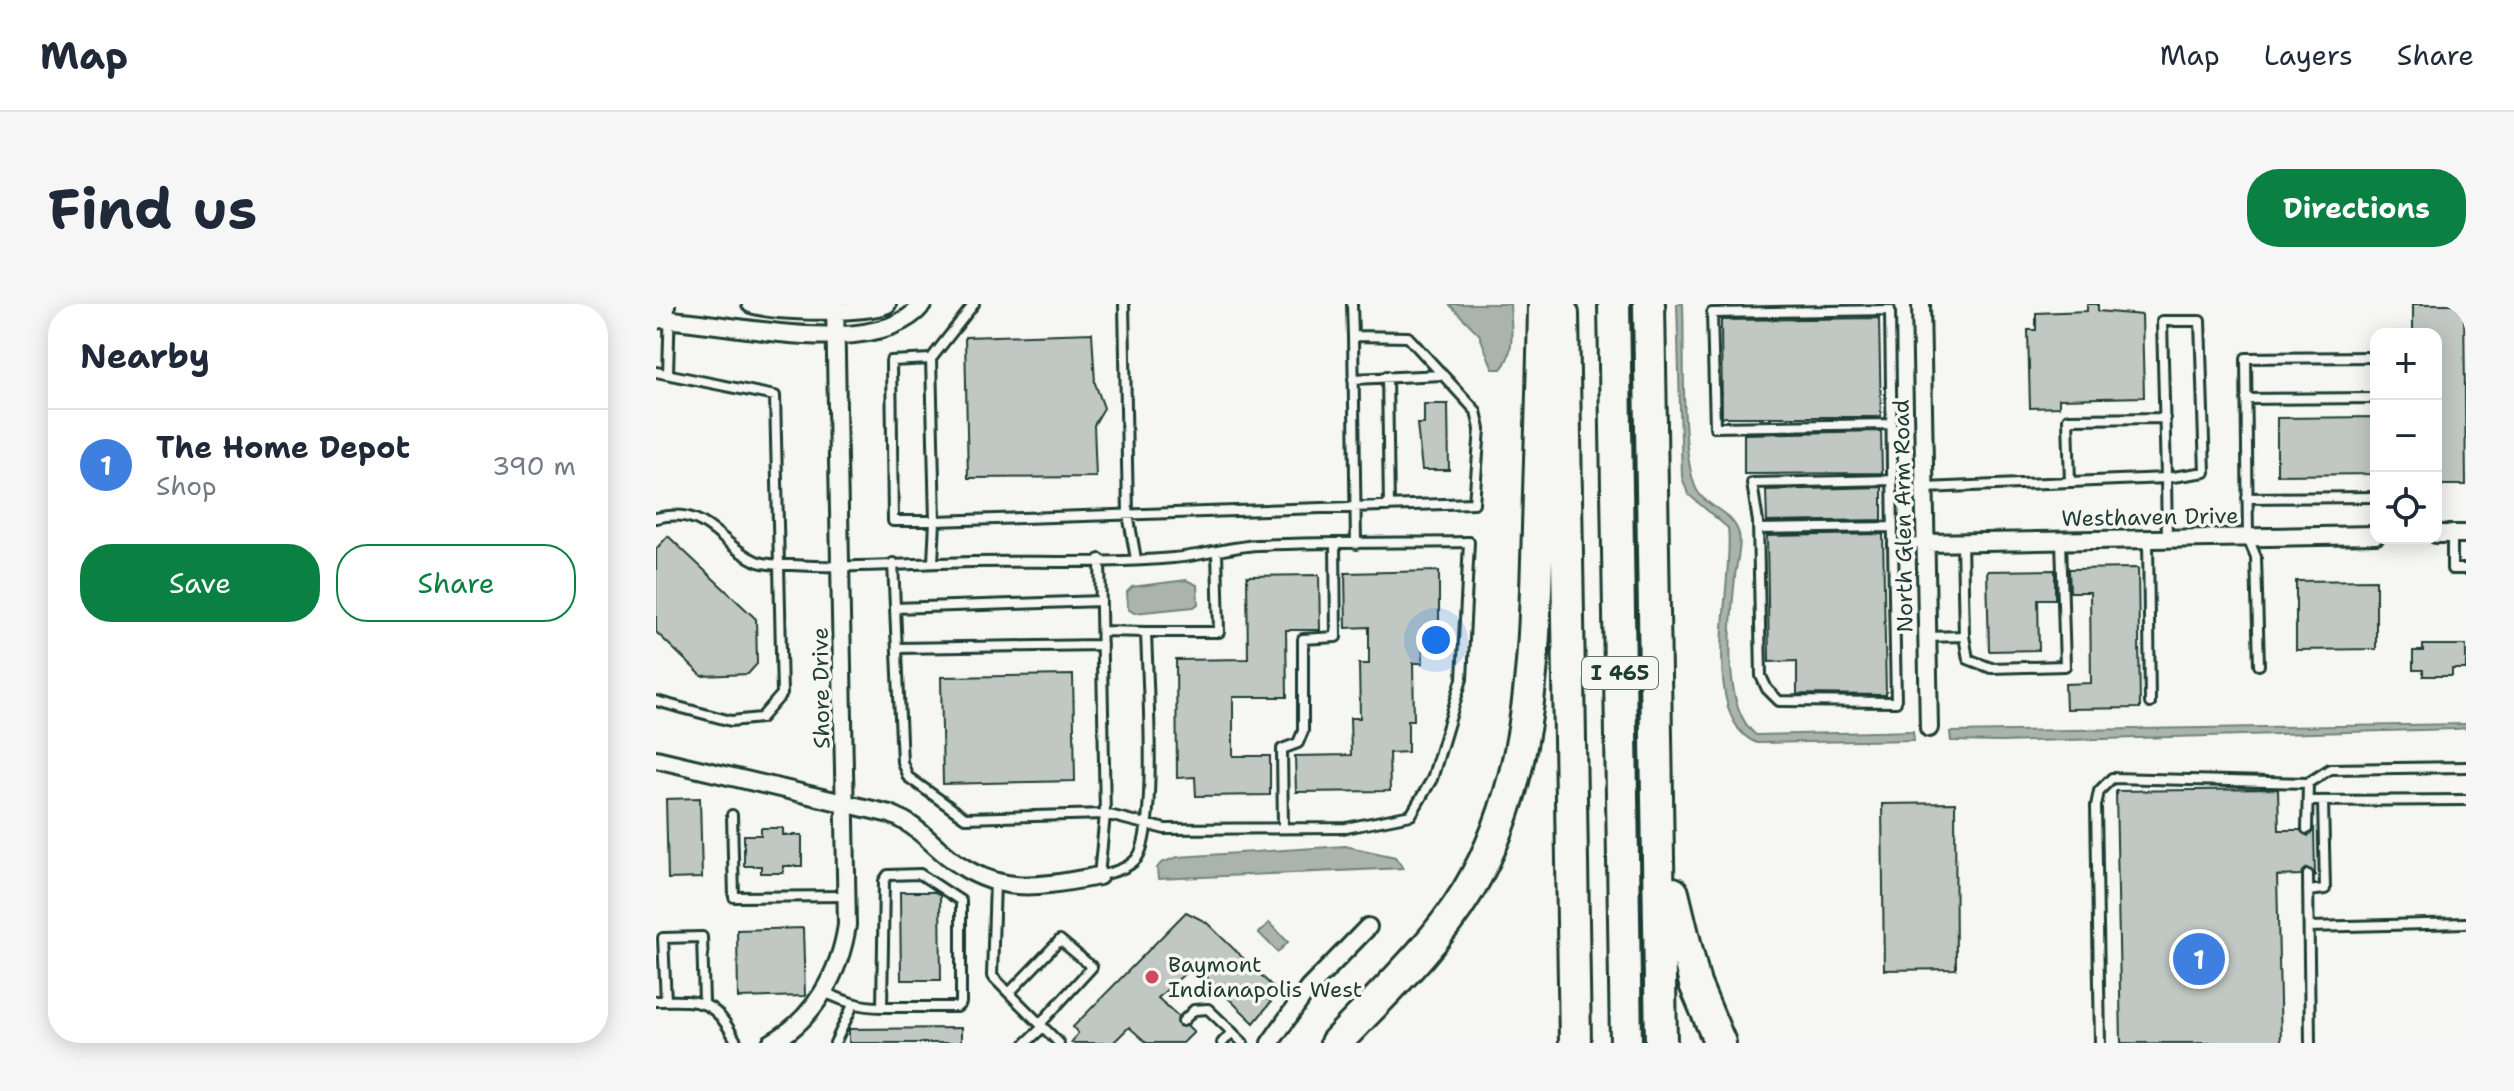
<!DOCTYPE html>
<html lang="en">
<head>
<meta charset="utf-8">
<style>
	:root { --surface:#fff; --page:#f6f6f7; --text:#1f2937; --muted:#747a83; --line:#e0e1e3; --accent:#0b8043 }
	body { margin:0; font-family:"Shantell Sans",sans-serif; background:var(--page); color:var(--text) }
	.controls { position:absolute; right:24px; top:24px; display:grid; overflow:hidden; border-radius:16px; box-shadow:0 4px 20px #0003 }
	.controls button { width:72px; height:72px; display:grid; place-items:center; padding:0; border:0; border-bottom:2px solid var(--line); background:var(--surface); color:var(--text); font:40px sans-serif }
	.you { position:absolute; left:780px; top:336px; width:28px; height:28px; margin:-20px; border:6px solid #fff; border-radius:50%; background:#1a73e8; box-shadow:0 0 0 12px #1a73e833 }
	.badge { display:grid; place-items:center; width:52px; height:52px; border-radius:50%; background:var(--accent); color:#fff; font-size:26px; font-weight:700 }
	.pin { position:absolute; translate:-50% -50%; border:4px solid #fff; box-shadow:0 2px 8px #0006 }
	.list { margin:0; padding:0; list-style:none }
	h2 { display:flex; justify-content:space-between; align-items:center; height:104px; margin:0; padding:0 32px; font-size:34px }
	h2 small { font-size:26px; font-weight:400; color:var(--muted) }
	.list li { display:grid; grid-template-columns:52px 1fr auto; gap:24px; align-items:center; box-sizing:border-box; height:112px; padding:0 32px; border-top:2px solid var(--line) }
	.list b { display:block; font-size:30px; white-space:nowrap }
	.list p { margin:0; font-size:26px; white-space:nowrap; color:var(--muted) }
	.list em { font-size:26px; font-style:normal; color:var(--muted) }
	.actions { display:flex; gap:16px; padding:24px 32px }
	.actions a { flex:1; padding:18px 0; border:2px solid var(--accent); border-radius:32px; text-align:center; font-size:28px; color:var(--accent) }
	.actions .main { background:var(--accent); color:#fff }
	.icon { flex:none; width:44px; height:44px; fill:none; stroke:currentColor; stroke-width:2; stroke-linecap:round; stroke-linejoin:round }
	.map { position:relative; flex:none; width:1810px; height:739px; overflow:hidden; border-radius:32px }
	header { display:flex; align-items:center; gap:48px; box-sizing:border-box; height:112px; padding:0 40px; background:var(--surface); border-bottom:2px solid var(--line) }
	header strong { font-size:38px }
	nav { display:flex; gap:44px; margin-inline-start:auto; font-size:28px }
	.intro { display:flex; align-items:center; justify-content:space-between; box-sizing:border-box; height:192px; padding:0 48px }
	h1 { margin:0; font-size:56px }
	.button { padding:20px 36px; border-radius:32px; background:var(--accent); color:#fff; font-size:28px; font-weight:700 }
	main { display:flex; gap:48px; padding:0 48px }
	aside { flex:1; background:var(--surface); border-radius:32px; box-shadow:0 4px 20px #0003 }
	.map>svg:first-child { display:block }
</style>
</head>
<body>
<header>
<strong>Map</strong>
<nav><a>Map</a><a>Layers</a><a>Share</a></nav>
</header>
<div class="intro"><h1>Find us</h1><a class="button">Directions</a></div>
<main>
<aside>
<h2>Nearby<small></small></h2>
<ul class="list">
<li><span class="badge" style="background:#3f7fe0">1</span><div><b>The Home Depot</b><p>Shop</p></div><em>390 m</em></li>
</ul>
<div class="actions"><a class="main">Save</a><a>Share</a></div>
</aside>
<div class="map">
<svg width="1810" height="739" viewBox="0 0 1810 739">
	<rect width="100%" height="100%" fill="#f6f6f2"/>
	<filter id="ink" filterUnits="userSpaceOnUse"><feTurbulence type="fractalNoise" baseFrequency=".0125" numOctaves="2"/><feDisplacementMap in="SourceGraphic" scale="16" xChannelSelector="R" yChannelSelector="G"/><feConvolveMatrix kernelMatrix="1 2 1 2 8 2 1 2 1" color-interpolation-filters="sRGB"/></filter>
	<g filter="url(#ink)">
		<path fill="#aab3ae" stroke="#72847d" stroke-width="2" d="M793 0H854C855 20 860 49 845 65H837L823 30Z
			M1021 0H1027C1029 46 1024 143 1039 182 1047 204 1076 205 1083 230 1086 243 1080 260 1079 273 1075 313 1064 403 1100 431L1257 427 1258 436 1101 439C1040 416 1079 271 1072 224L1032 190 1026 173Z
			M530 276 541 281 542 300 538 303 478 309 472 305 471 288 476 283Z
			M1810 420V424L1799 425 1345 438 1295 437 1294 428Z
			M689 542 739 553 747 564 502 575 501 564 505 559 522 553Z
			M613 619 632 638 622 648 603 629Z"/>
		<path fill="#c1c8c3" stroke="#1f3d34" stroke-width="2" d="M1431 0H1442V7L1486 11 1488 93 1403 95V103L1374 104 1372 26H1380V9L1431 7Z
			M1757 0H1808L1810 181H1780V30H1757Z
			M1223 14 1225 113H1066L1065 16Z
			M436 29 439 79 448 104 438 121 440 173 312 174 309 33Z
			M768 100H792L793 166H766L761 120H768Z
			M1720 113V170L1621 171V114Z
			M1225 127 1226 169 1088 170V130Z
			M1226 183V216L1111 218 1110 186Z
			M1227 230 1230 391 1141 390V357L1113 358 1111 232Z
			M12 232 100 315 101 360 92 370 46 372 0 328V245Z
			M1482 264 1484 404 1410 405 1409 380 1435 379 1434 288H1414L1413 265Z
			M1399 266V295H1382L1383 346 1333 347 1331 267Z
			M783 267V323H766L767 359H757L758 416H752V448L733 449 734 487 640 488 639 452 695 451 694 414H704L703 360H713V323L690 324 689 269Z
			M663 271 664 326H630L631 393H577V452H614V491L540 492 539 473 521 474 520 356 592 355 591 272Z
			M1720 276V345L1640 346V277Z
			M1767 341H1810V365H1796V372H1767V366H1757V347H1767Z
			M417 371 419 477 287 480 285 373Z
			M1622 485 1623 526H1644L1652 532 1658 525 1659 571 1651 564 1645 571 1621 572 1625 739H1465L1460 487Z
			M44 494 46 574 12 575 10 495Z
			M1299 499 1300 665 1228 666 1226 500Z
			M105 524H127V531H146V562H127V569H105V562H88V531H105Z
			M244 588H279L284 592 285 676H245Z
			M530 608 550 618 618 684 610 693 615 698 598 719 538 661 502 694 522 712 523 722H532L538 728 527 739H491L473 723 457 739H415L422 729 417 723Z
			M147 624 149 692 82 694 81 626Z
			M305 724V739H193V725Z"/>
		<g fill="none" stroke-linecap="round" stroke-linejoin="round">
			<g stroke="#1f3d34" stroke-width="14">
				<path id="lane" d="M468 0 472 210 480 255
					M1506 17H1544L1549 168 1510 174Z
					M697 32 700 240
					M275 55 279 217H237L235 57 275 55 318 0
					M0 68 119 92 126 390 105 414 75 417 0 397
					M12 70 14 0
					M731 72 733 202
					M697 75 787 71
					M1590 95 1720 94
					M1235 120 1059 123 1056 9 1234 6 1237 240 1269 239
					M1235 176 1096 179 1102 218 1105 372 1111 385 1123 397 1240 398 1237 240
					M1414 178 1412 115 1509 114
					M1269 184 1510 174 1511 235
					M1591 194 1720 193
					M0 214C52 201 62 240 100 257 109 261 126 261 136 261 196 265 258 259 318 258 384 257 452 260 517 254 545 252 573 243 601 241 672 238 743 239 813 238L806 375 776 475 755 511 690 524 509 525 449 510 309 514 252 473 246 458 237 259
					M1102 225 1237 223
					M1796 230V265H1810
					M1492 235 1494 399
					M444 255 449 510 443 572C457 568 472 565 481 554 502 526 491 370 490 328L446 327
					M277 258 279 217 818 199 824 125 820 107 752 33 697 32 696 0
					M239 304 445 297
					M490 328H563L561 247
					M1308 332 1312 355 1335 364 1409 362 1405 237
					M1271 333 1308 332 1306 238
					M241 344 446 341
					M1603 361 1600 253 1592 234 1590 54 1720 53
					M1652 497 1810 496
					M76 511 78 593 192 592
					M627 524 626 445 642 439 647 427V335L680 333 679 240
					M1651 525 1652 479 1674 465 1810 463
					M1652 571 1654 739
					M339 578 336 672 403 739
					M1652 587 1669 585 1667 497
					M1653 623 1810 619
					M168 688C188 697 203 703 226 703H301L305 699V597L264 570 232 571 228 577 226 703
					M353 689 404 636 436 663 384 720
					M0 697C47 696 58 695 81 739
					M10 697 7 634 46 633 48 698
					M527 717 538 706 552 705 576 728
					M179 739 197 701
					M370 739 387 723
					M566 739 576 728 587 739
					M1444 739 1440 502 1443 487 1456 474 1652 479"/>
			</g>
			<g stroke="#1f3d34" stroke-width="22">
				<path id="street" d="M95 0C120 8 207 10 231 0
					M1265 0 1273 424
					M0 15C68 16 219 60 267 0
					M1780 230H1810
					M1269 239 1720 231
					M0 455 234 510C259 519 273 538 294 554 344 593 386 582 443 572
					M115 739C158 715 184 669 191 621L179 0
					M614 739 652 685 712 623"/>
			</g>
			<g stroke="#1f3d34" stroke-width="36">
				<path id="highway" d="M958 0 970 739
					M993 0 1005 739
					M907 10 919 739
					M1017 589 1039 680 1064 739
					M680 739C725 691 777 644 811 588 878 478 878 349 882 224 884 149 887 75 888 0"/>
			</g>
			<use href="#lane" stroke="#f6f6f2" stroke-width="8"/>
			<use href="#street" stroke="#f6f6f2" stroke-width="16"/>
			<use href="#highway" stroke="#f6f6f2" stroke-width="30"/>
		</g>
	</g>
	<circle fill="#d1495b" stroke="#f6f6f2" stroke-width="3" cx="496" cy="673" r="8"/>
	<g text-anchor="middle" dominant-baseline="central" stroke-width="7" stroke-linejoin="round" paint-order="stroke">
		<rect fill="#f6f6f2" stroke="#60746d" stroke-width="2" x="926" y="353" width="76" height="32" rx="6"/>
		<g font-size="20" font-weight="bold" fill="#1f3d34">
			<text x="964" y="369">I 465</text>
		</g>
		<g font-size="22" fill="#1f3d34" stroke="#f6f6f2">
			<text transform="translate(1247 212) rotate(-91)">North Glen Arm Road</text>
			<text transform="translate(1494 213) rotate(-1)">Westhaven Drive</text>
			<text transform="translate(165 384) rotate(-91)">Shore Drive</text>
		</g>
		<g font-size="22" fill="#1f3d34" stroke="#f6f6f2" text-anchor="start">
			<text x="512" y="660">Baymont<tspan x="512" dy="25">Indianapolis West</tspan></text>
		</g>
	</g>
</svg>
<div class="controls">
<button>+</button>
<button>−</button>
<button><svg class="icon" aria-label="locate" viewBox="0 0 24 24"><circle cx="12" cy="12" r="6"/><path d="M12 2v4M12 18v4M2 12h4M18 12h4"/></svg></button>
</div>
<div class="you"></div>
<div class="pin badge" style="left:1543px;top:655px;background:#3f7fe0">1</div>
</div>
</main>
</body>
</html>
